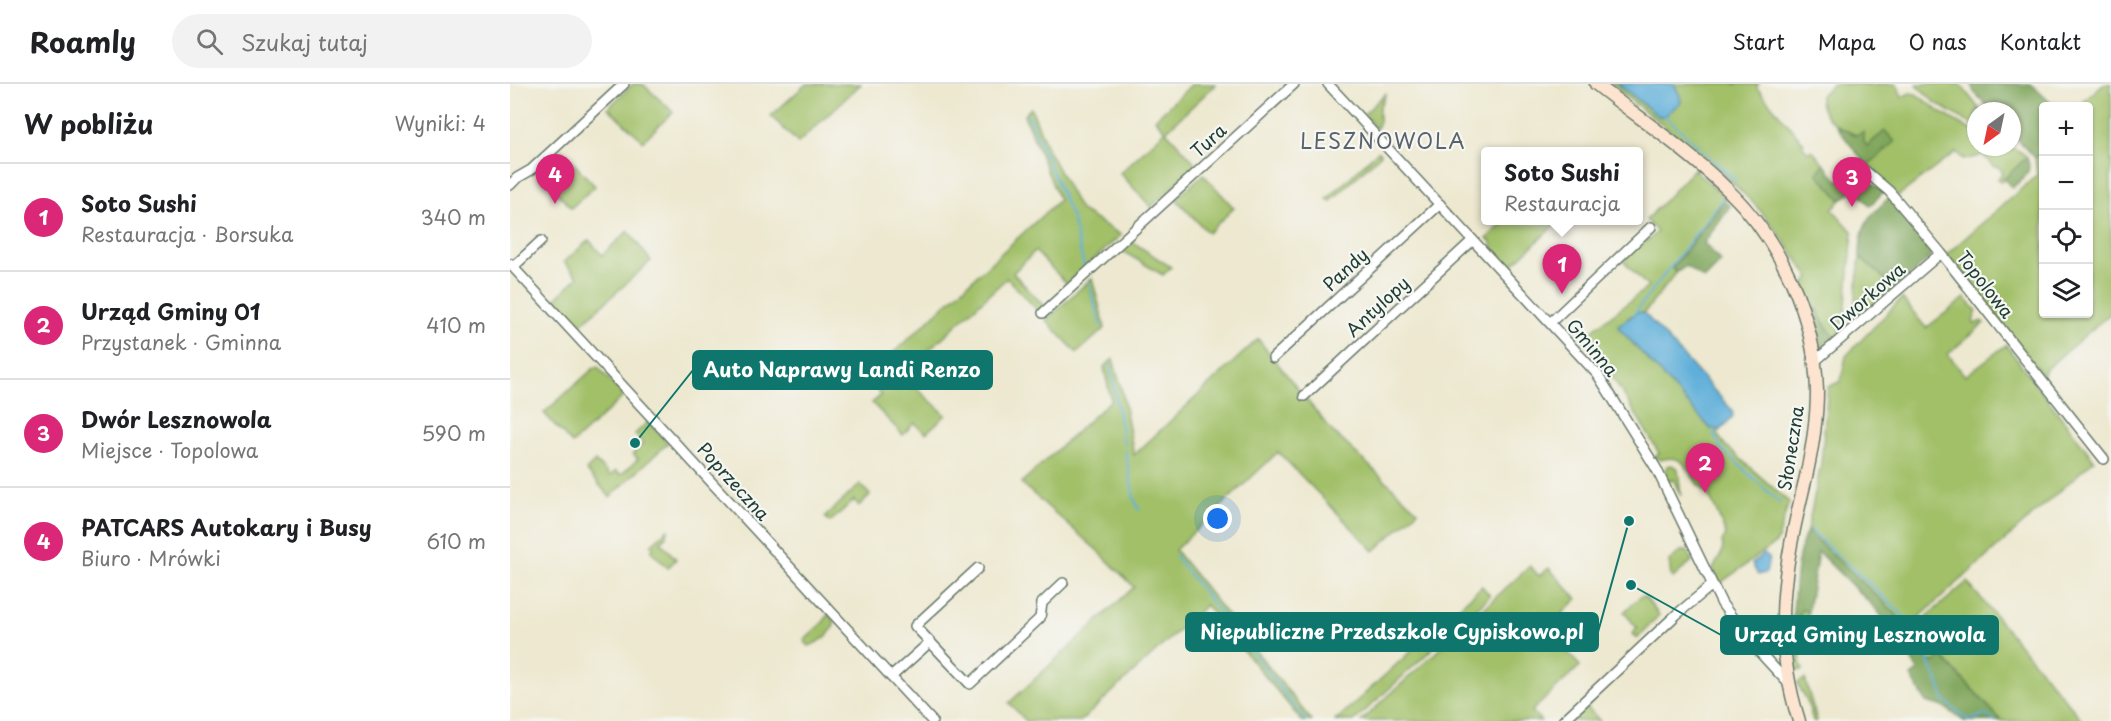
<!DOCTYPE html>
<html lang="pl">
<head>
<meta charset="utf-8">
<style>
	:root { --surface:#fff; --page:#f2f2f2; --text:#202124; --muted:#757577; --line:#e0e0e0; --accent:#db2777 }
	body { margin:0; font-family:"Playpen Sans",sans-serif; background:var(--page); color:var(--text) }
	.controls { position:absolute; right:18px; top:18px; display:grid; overflow:hidden; border-radius:6px; box-shadow:0 2px 4px #0004 }
	.controls button { width:54px; height:54px; display:grid; place-items:center; padding:0; border:0; border-bottom:2px solid var(--line); background:var(--surface); color:var(--text); font:30px sans-serif }
	.compass { position:absolute; left:1457px; top:18px; width:54px; height:54px; border-radius:50%; background:var(--surface); box-shadow:0 2px 4px #0004; rotate:213deg }
	.you { position:absolute; left:708px; top:435px; width:21px; height:21px; margin:-15px; border:4px solid #fff; border-radius:50%; background:#1a73e8; box-shadow:0 0 0 9px #1a73e833 }
	.badge { display:grid; place-items:center; width:39px; height:39px; border-radius:50%; background:var(--accent); color:#fff; font-size:20px; font-weight:700 }
	.pin { position:absolute; translate:-50% -50px; filter:drop-shadow(0 2px 3px #0008) }
	.pin::after { content:''; position:absolute; top:32px; width:21px; height:18px; background:inherit; clip-path:polygon(0 0,100% 0,50% 100%) }
	.popup { position:absolute; left:971px; top:63px; width:162px; height:78px; box-sizing:border-box; display:grid; place-content:center; border-radius:6px; background:var(--surface); filter:drop-shadow(0 2px 4px #0005); font-size:20px; white-space:nowrap; color:var(--muted) }
	.popup b { font-size:22px; color:var(--text) }
	.popup::after { content:''; position:absolute; left:50%; top:100%; margin-left:-12px; border:12px solid transparent; border-top-color:var(--surface) }
	.list { margin:0; padding:0; list-style:none }
	h2 { display:flex; justify-content:space-between; align-items:center; height:78px; margin:0; padding:0 24px; font-size:26px }
	h2 small { font-size:20px; font-weight:400; color:var(--muted) }
	.list li { display:grid; grid-template-columns:39px 1fr auto; gap:18px; align-items:center; box-sizing:border-box; height:108px; padding:0 24px; border-top:2px solid var(--line) }
	.list b { display:block; font-size:22px; white-space:nowrap }
	.list p { margin:0; font-size:20px; white-space:nowrap; color:var(--muted) }
	.list em { font-size:20px; font-style:normal; color:var(--muted) }
	.icon { flex:none; width:33px; height:33px; fill:none; stroke:currentColor; stroke-width:2; stroke-linecap:round; stroke-linejoin:round }
	.map { position:relative; flex:none; width:1601px; height:637px; overflow:hidden }
	header { display:flex; align-items:center; gap:36px; box-sizing:border-box; height:84px; padding:0 30px; background:var(--surface); border-bottom:2px solid var(--line) }
	header strong { font-size:28px }
	nav { display:flex; gap:33px; margin-inline-start:auto; font-size:21px }
	.search { width:420px; height:54px; background:var(--page); display:flex; align-items:center; gap:15px; box-sizing:border-box; padding:0 21px; border-radius:33px; color:var(--muted); font-size:22px }
	main { display:flex }
	aside { flex:1; background:var(--surface) }
	.map>svg:first-child { display:block }
</style>
</head>
<body>
<header>
<strong>Roamly</strong>
<div class="search"><svg class="icon" aria-label="search" viewBox="0 0 24 24"><circle cx="10" cy="10" r="6"/><path d="M15 15l6 6"/></svg>Szukaj tutaj</div>
<nav><a>Start</a><a>Mapa</a><a>O nas</a><a>Kontakt</a></nav>
</header>
<main>
<aside>
<h2>W pobliżu<small>Wyniki: 4</small></h2>
<ul class="list">
<li><span class="badge">1</span><div><b>Soto Sushi</b><p>Restauracja · Borsuka</p></div><em>340 m</em></li>
<li><span class="badge">2</span><div><b>Urząd Gminy 01</b><p>Przystanek · Gminna</p></div><em>410 m</em></li>
<li><span class="badge">3</span><div><b>Dwór Lesznowola</b><p>Miejsce · Topolowa</p></div><em>590 m</em></li>
<li><span class="badge">4</span><div><b>PATCARS Autokary i Busy</b><p>Biuro · Mrówki</p></div><em>610 m</em></li>
</ul>
</aside>
<div class="map">
<svg width="1601" height="637" viewBox="0 0 1601 637">
	<rect width="100%" height="100%" fill="#f6f6f2"/>
	<filter id="ink" filterUnits="userSpaceOnUse"><feTurbulence type="fractalNoise" baseFrequency=".0167" numOctaves="2"/><feDisplacementMap in="SourceGraphic" scale="12" xChannelSelector="R" yChannelSelector="G"/><feConvolveMatrix kernelMatrix="1 2 1 2 8 2 1 2 1" color-interpolation-filters="sRGB"/></filter>
	<filter id="wash" filterUnits="userSpaceOnUse"><feTurbulence type="fractalNoise" baseFrequency=".008" numOctaves="4" result="noise"/><feDisplacementMap in="SourceGraphic" scale="24" xChannelSelector="R" yChannelSelector="G"/><feGaussianBlur stdDeviation="1.35" result="paint"/><feColorMatrix in="noise" values="0 0 0 0 0 0 0 0 0 0 0 0 0 0 0 0 0 1.4 0 .05"/><feComposite in="paint" operator="in"/></filter>
	<g filter="url(#wash)">
		<rect width="100%" height="100%" fill="#ede8cf"/>
		<path fill="#a1c068" stroke="#607e4e" stroke-width="1.5" d="M123 0H133L163 28 133 57 98 24Z
			M296 0H351L288 59 261 32Z
			M682 0H706L656 47 687 81 641 123 610 89 655 47 645 35Z
			M1100 0H1107L1148 32 1153 33 1171 18 1170 12 1164 0H1249L1246 3 1294 59 1292 61 1298 68 1302 66 1314 80 1308 89 1331 116 1322 125 1343 148 1335 230 1327 256 1312 237 1308 226 1304 224 1294 200 1300 194C1281 168 1264 140 1241 117 1199 74 1148 38 1100 0Z
			M1323 0H1387L1392 13 1400 9 1406 10 1432 29 1466 49V63C1483 63 1504 59 1517 73L1491 98 1488 95 1493 88 1488 83H1484L1473 71 1454 76 1446 68 1388 112 1357 82 1385 58 1375 47 1357 62C1342 44 1309 42 1310 12Z
			M1406 0H1450L1471 27H1466V43L1424 18Z
			M1593 0H1601V229L1536 285 1533 292 1437 170 1527 91 1525 74 1533 66 1534 230H1578V22H1569Z
			M876 9 869 24V40L866 45 854 30Z
			M521 24 538 66 570 126 611 151 557 200 525 167 503 189 534 222 528 227 497 194 392 291 436 331 416 349 404 339 393 351 362 319 371 311 356 294 549 116 514 31Z
			M52 67 85 102 61 124 29 89Z
			M868 67 871 70 820 118 817 115Z
			M1184 85 1216 114 1162 184 1167 188 1134 229C1122 228 1116 235 1109 244L1201 345 1211 346 1207 350 1214 360 1279 418 1267 458 1209 500 1203 485C1208 474 1215 470 1212 457L1216 451C1211 439 1200 406 1188 401 1177 384 1173 369 1150 376L1144 373 1149 369C1129 336 1110 301 1085 271L1088 269 1072 254 1138 203 1112 175 1131 157H1137L1147 148 1136 136Z
			M693 90 724 124 698 149 666 115Z
			M995 137V136L1049 137 1000 183 983 166 982 159 977 154Z
			M118 147 141 177 69 242 44 216 68 193 54 178 79 156 92 171Z
			M621 157 661 183 653 191 614 168 609 169Z
			M1350 173 1384 203 1364 221 1345 218Z
			M582 194 595 244 567 269 536 236Z
			M1392 214 1416 244 1455 214 1467 227 1463 238 1465 240 1471 237 1474 239 1438 270 1455 292 1496 261 1584 376 1404 538 1408 544 1421 529 1457 498 1573 637H1492L1432 573 1423 579 1414 574 1403 553 1384 528 1297 447 1311 381 1318 303 1331 297 1336 272Z
			M748 255 820 345 908 427 864 467 768 368 665 466 802 637H792L696 521 571 637H516L499 619 624 503 589 468 511 399 601 316 594 283 603 275 612 307 624 371Z
			M88 283 114 312 62 360 34 329 84 284Z
			M138 338 158 359 100 413 76 386 85 377 100 392 106 387 111 391 128 375 123 370 133 359 125 350Z
			M1162 381 1168 385 1171 412 1163 395 1158 398 1154 389 1157 382Z
			M350 400 360 411 349 422 344 416 320 438 315 433Z
			M158 445 157 451 151 458 166 475 158 484 141 467 144 464 141 461Z
			M1171 467H1177L1182 477 1163 494 1161 492 1159 477Z
			M1020 482 1029 492 1039 484 1067 515 1037 545 1070 582 1022 627 1031 637H851Z
			M972 502 980 512 844 637H825Z
			M1131 512 1135 513 1149 531 1127 555 1123 550 1127 544 1114 528Z
			M1291 526 1298 527 1290 578 1293 586 1285 587 1282 570V537H1288Z
			M318 530 325 538C321 551 312 557 299 562L294 557 314 537Z
			M1295 595 1307 637H1303L1297 617 1287 599Z
			M1084 612 1085 614 1077 623 1090 637H1057Z"/>
		<path fill="#80a65c" stroke="#507248" stroke-width="1.5" d="M1461 0H1521L1544 22H1534L1533 66 1525 74 1502 49V27H1482L1464 8Z
			M1326 42 1346 51 1354 48V58L1357 62 1375 47 1385 58 1357 82Z
			M1517 73C1523 90 1514 93 1502 104L1494 95Z
			M1314 80 1328 97 1344 84 1373 108 1360 122 1345 105 1331 116 1307 89Z
			M1379 114 1426 168 1340 245 1345 218 1364 221 1384 203 1350 173C1350 142 1357 134 1379 114Z
			M1214 117 1220 122 1194 159 1211 178 1194 195 1176 182 1167 188 1162 185Z
			M1304 224 1308 226 1312 237 1327 256 1312 266Z
			M1297 447 1384 528 1403 553 1414 574 1423 579 1432 573 1492 637H1454L1434 623 1416 618 1401 592 1408 587 1389 554 1366 525 1308 468 1298 527 1291 526 1288 537H1282C1285 510 1285 471 1297 447Z"/>
		<path fill="#5eafd9" stroke="#3e7686" stroke-width="1.5" d="M1108 0H1164L1170 12 1171 18 1155 32H1148Z
			M1128 228 1134 229 1222 326 1223 332 1211 346 1201 345 1109 244 1108 241Z
			M1254 470 1259 474 1256 489 1248 491 1242 480Z"/>
		<g fill="none" stroke-linecap="round" stroke-linejoin="round">
			<path stroke="#5eafd9" stroke-width="2" d="M1153 30 1226 97
				M518 31 562 134 574 182
				M578 197 591 242
				M1124 230 1214 113
				M600 281 614 360
				M1205 346 1204 351 1211 364 1270 419
				M615 366 624 415 629 426
				M1299 445 1389 527 1400 542
				M665 472 718 539
				M724 545 796 637
				M1406 551 1429 600 1434 616 1456 635H1464L1474 630 1485 637"/>
		</g>
	</g>
	<g filter="url(#ink)">
		<g fill="none" stroke-linecap="round" stroke-linejoin="round">
			<g stroke="#67796a" stroke-width="12">
				<path id="street" d="M818 0 1088 291 1146 384 1212 520 1242 560 1279 600
					M1347 80 1379 107 1431 169 1594 375
					M0 101 7 94 21 86 114 0
					M0 180 422 637
					M3 183 31 157
					M533 229 784 0
					M1041 238 1141 143
					M763 274 930 120
					M1304 278 1431 169
					M794 312 963 156
					M468 484 405 542 460 600 530 534 532 519 553 499
					M1242 560 1269 565 1274 570
					M1252 561 1272 544
					M381 593 420 558
					M1053 637 1166 531 1202 501"/>
			</g>
			<g stroke="#67796a" stroke-width="15">
				<path id="secondary" d="M1086 0C1130 35 1177 66 1217 105 1271 157 1305 232 1307 307 1307 337 1302 367 1295 397 1274 484 1261 548 1289 637"/>
			</g>
			<use href="#street" stroke="#fff" stroke-width="9"/>
			<use href="#secondary" stroke="#fde4d1" stroke-width="12"/>
		</g>
	</g>
	<g text-anchor="middle" dominant-baseline="central" stroke-width="4.5" stroke-linejoin="round" paint-order="stroke">
		<g font-size="18" fill="#1f3d34" stroke="#f6f6f2">
			<text transform="translate(698 56) rotate(-42)">Tura</text>
			<text transform="translate(835 185) rotate(-43)">Pandy</text>
			<text transform="translate(1476 200) rotate(52)">Topolowa</text>
			<text transform="translate(1357 212) rotate(-41)">Dworkowa</text>
			<text transform="translate(867 222) rotate(-43)">Antylopy</text>
			<text transform="translate(1083 263) rotate(50)">Gminna</text>
			<text transform="translate(1280 364) rotate(-81)">Słoneczna</text>
			<text transform="translate(224 397) rotate(48)">Poprzeczna</text>
		</g>
		<g font-size="21" letter-spacing="1.5" fill="#5b636a" stroke="#f6f6f2">
			<text x="873" y="56">LESZNOWOLA</text>
		</g>
	</g>
	<path fill="none" stroke="#0f766e" stroke-width="2" d="M125 359L183 286M1119 437L1088 548M1121 501L1211 551"/>
	<g fill="#0f766e" stroke="#f6f6f2" stroke-width="2">
		<circle cx="125" cy="359" r="6"/>
		<circle cx="1119" cy="437" r="6"/>
		<circle cx="1121" cy="501" r="6"/>
	</g>
	<g fill="#0f766e" stroke="#0f766e" stroke-width="2">
		<rect x="183" y="267" width="299" height="38" rx="6"/>
		<rect x="676" y="529" width="412" height="38" rx="6"/>
		<rect x="1211" y="532" width="277" height="38" rx="6"/>
	</g>
	<g font-size="20" text-anchor="middle" font-weight="bold" fill="#fff">
		<text x="332" y="293">Auto Naprawy Landi Renzo</text>
		<text x="882" y="555">Niepubliczne Przedszkole Cypiskowo.pl</text>
		<text x="1350" y="558">Urząd Gminy Lesznowola</text>
	</g>
</svg>
<div class="controls">
<button>+</button>
<button>−</button>
<button><svg class="icon" aria-label="locate" viewBox="0 0 24 24"><circle cx="12" cy="12" r="6"/><path d="M12 2v4M12 18v4M2 12h4M18 12h4"/></svg></button>
<button><svg class="icon" aria-label="layers" viewBox="0 0 24 24"><path d="M12 4l9 5-9 5-9-5zM3 14l9 5 9-5"/></svg></button>
</div>
<svg class="compass" viewBox="-18 -18 36 36"><path d="M0-13l5 13h-10z" fill="#e53935"/><path d="M0 13l5-13h-10z" fill="#757577"/></svg>
<div class="you"></div>
<div class="pin badge" style="left:1052px;top:210px">1</div>
<div class="popup"><b>Soto Sushi</b>Restauracja</div>
<div class="pin badge" style="left:1195px;top:409px">2</div>
<div class="pin badge" style="left:1342px;top:123px">3</div>
<div class="pin badge" style="left:45px;top:120px">4</div>
</div>
</main>
</body>
</html>
